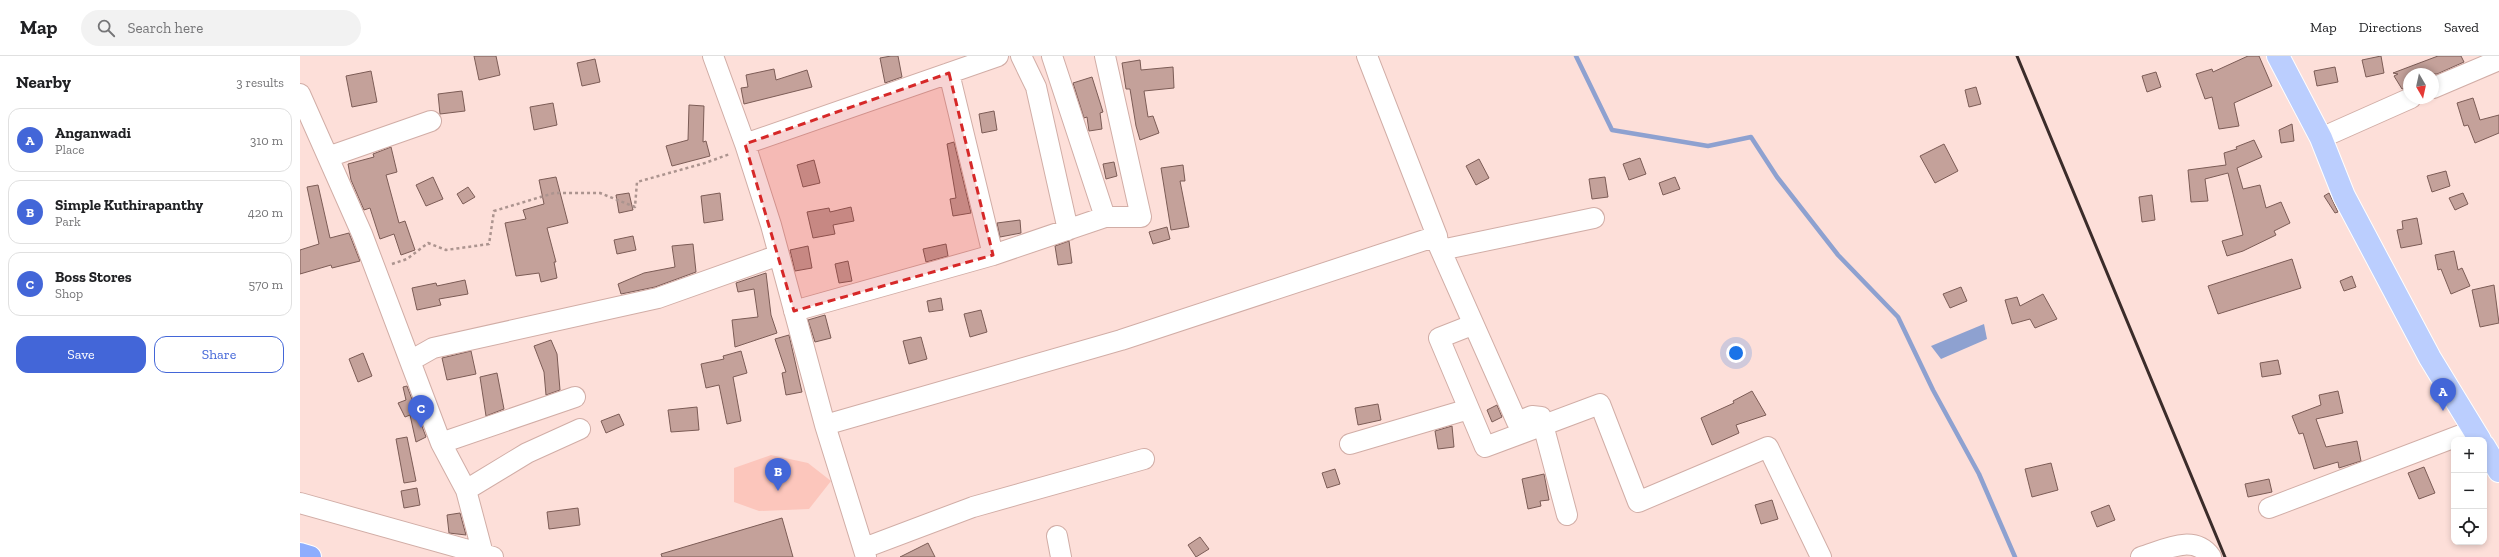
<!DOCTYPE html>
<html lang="en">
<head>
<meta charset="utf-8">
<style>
	:root { --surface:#fff; --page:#f2f2f2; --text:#202124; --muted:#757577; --line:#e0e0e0; --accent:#4366d8 }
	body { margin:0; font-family:"Zilla Slab",serif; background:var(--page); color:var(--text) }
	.controls { position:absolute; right:12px; bottom:12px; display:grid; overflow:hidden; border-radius:8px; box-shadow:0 2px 6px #0003 }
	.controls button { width:36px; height:36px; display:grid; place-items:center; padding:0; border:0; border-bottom:1px solid var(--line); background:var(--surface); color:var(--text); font:20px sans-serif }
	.compass { position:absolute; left:2103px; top:12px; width:36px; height:36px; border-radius:50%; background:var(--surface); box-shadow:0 2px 6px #0003; rotate:171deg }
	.you { position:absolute; left:1436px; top:297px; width:14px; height:14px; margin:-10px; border:3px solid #fff; border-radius:50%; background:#1a73e8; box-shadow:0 0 0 6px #1a73e833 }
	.badge { display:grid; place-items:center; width:26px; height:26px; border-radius:50%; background:var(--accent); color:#fff; font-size:13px; font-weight:700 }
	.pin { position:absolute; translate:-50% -33px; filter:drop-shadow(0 1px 2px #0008) }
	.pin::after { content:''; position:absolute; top:21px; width:14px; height:12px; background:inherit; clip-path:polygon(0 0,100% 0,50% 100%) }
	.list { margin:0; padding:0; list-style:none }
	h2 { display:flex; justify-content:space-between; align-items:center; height:52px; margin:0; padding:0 16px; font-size:17px }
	h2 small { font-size:13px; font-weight:400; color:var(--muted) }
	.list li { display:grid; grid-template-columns:26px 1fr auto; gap:12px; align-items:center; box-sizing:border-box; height:64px; margin:0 8px 8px; padding:0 8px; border:1px solid var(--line); border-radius:12px }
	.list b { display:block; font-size:15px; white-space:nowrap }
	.list p { margin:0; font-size:13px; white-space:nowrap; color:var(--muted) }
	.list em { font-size:13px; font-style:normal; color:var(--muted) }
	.actions { display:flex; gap:8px; padding:12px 16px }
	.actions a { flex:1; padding:9px 0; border:1px solid var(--accent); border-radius:12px; text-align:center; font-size:14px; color:var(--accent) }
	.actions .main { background:var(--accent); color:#fff }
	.icon { flex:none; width:22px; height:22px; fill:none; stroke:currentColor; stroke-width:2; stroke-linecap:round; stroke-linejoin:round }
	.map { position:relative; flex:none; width:2199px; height:501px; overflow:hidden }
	header { display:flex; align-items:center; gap:24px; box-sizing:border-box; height:56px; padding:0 20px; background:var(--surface); border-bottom:1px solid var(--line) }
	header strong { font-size:19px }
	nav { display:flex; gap:22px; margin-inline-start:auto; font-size:14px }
	.search { width:280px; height:36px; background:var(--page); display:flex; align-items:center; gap:10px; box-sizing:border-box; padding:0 14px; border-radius:22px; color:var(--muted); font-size:15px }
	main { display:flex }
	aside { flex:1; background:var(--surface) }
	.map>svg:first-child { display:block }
</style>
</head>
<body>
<header>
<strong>Map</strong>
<div class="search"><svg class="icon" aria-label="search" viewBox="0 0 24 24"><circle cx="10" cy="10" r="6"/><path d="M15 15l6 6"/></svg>Search here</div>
<nav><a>Map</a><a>Directions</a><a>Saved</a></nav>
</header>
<main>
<aside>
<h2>Nearby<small>3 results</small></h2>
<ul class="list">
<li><span class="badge">A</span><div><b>Anganwadi</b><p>Place</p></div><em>310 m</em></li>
<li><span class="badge">B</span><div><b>Simple Kuthirapanthy</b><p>Park</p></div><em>420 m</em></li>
<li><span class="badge">C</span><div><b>Boss Stores</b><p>Shop</p></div><em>570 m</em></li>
</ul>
<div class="actions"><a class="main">Save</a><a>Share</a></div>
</aside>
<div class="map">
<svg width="2199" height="501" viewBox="0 0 2199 501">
	<rect width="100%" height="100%" fill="#fddfd9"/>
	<path fill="#fcc6bc" d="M471 399 508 407 531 425 509 453 459 455 434 446V412Z"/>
	<path fill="#8ea1d0" d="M1684 268 1687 283 1641 303 1631 290Z"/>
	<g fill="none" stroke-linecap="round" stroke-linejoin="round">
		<path stroke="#8ea1d0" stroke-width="4.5" d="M1276 0 1312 74 1408 90 1451 81 1477 121 1538 199 1598 261 1633 334 1679 418 1715 501"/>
	</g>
	<path fill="#c4a19a" stroke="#7c5c56" d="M174 0H196L200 19 179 24Z
		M591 0H598L602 21 585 27 580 2Z
		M1948 0H1959L1972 30 1934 47 1939 70 1919 73 1912 41 1905 43 1896 18 1912 13 1913 16Z
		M2081 0 2084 17 2066 21 2062 4Z
		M2138 0H2161L2164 6 2137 18H2109V31L2102 33 2094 20 2098 18 2093 17Z
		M295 3 300 26 282 30 277 7Z
		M840 4 841 14 873 11 874 32 844 35 848 61 853 60 859 77 840 84 836 70 830 33H826L822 7Z
		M2035 11 2038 26 2017 30 2014 15Z
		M474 13 476 24 507 14 512 31 444 48 441 32 448 31 446 19Z
		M71 15 77 46 52 51 46 20Z
		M1856 16 1861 31 1847 36 1842 20Z
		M792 21 803 56 800 57 802 73 789 75 787 61 784 62 773 27Z
		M1676 31 1681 48 1669 51 1665 34Z
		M162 35 165 55 140 58 138 38Z
		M2173 42 2180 64 2199 59V77L2175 87 2168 69 2164 70 2157 47Z
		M253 47 257 69 234 74 230 51Z
		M389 49 404 50 403 86 406 85 410 100 372 110 366 90 388 84Z
		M694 55 697 74 682 77 679 58Z
		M1992 68 1994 85 1981 87 1979 74Z
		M1954 84 1962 101 1937 112 1943 133 1960 129 1966 152 1981 146 1990 167 1974 175 1976 179 1943 195 1927 200 1922 185 1943 179 1928 117 1905 123 1908 145 1891 146 1888 114 1926 109 1924 97 1937 93 1936 91Z
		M654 86 671 157 653 160 650 143 656 142 647 88Z
		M1644 88 1658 115 1635 127 1620 100Z
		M91 91 97 116 86 119 99 167 105 165 115 194 101 199 94 178 80 183 70 152 64 154 51 124 48 108 74 101 73 98Z
		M1340 102 1346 118 1329 124 1323 108Z
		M1179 103 1189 122 1176 129 1166 110Z
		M514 104 520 127 503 131 497 109Z
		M814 106 817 120 806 123 803 108Z
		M883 109 885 125H880L889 171 871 174 861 112Z
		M2146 115 2150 130 2132 136 2127 120Z
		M133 121 143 143 126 150 116 129Z
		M256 121 268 167 247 172 256 206H254L257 222 241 226 239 217 216 220 205 167 226 163 223 154 244 148 239 124Z
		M1305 121 1308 141 1292 143 1289 123Z
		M1375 121 1380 133 1363 139 1359 127Z
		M18 129 30 182 49 177 60 205 32 212 31 209 0 218V194L19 188 7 131Z
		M168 131 175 141 163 148 157 138Z
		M329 137 333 154 319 157 316 139Z
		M420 137 423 164 404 167 401 140Z
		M2029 137 2038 156 2035 157 2024 140Z
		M2163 137 2168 148 2155 154 2149 142Z
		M1852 139 1855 164 1842 166 1839 141Z
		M551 151 554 165 533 169 535 178 513 182 507 156 529 152 530 156Z
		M2117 162 2122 188 2101 192 2097 174 2103 173 2102 165Z
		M720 164 721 177 700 181 697 167Z
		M867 171 870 183 853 188 849 176Z
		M333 180 336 194 317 198 314 184Z
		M769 185 772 207 758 209 755 190Z
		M393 188 396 216 355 231 321 238 318 228 344 217 375 211 372 190Z
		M646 188 648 200 626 206 623 193Z
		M508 190 512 212 495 215 490 194Z
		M2154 195 2158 214 2162 212 2170 230 2151 238 2141 213 2138 214 2135 199Z
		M1992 203 2001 232 1918 258 1908 230Z
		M548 205 552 225 539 227 535 208Z
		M466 217 471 259 477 277 435 291 432 264 458 261 454 233 438 236 436 227Z
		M2052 220 2056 231 2044 235 2040 225Z
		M165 224 168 238 139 243 141 249 117 254 112 232 136 227 137 230Z
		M2194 229 2199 267 2180 271 2172 234Z
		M1661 231 1667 245 1650 252 1643 238Z
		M1743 238 1757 263 1735 272 1730 263 1712 268 1705 244 1717 241 1720 250Z
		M641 242 643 254 629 256 627 245Z
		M681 254 687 276 670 281 664 258Z
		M525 259 531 282 515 286 508 264Z
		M489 279 502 336 486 339 482 317 486 316 475 283Z
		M621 281 627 303 609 308 603 285Z
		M251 284 257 298 260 334 246 339 244 316 234 290Z
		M171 295 176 318 147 324 142 302Z
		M441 295 447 317 433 321 441 365 427 368 419 329 406 332 401 308 424 303 423 300Z
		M63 297 72 320 58 326 49 303Z
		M1978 304 1981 318 1962 321 1960 307Z
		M197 317 204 353 186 360 180 321Z
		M107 330 126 381 116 386 110 359 105 361 98 347 106 344 103 331Z
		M1452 335 1466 359 1436 369 1439 377 1412 389 1401 362 1434 347 1433 345Z
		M2038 335 2043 357 2016 363 2026 391 2057 385 2061 405 2039 412 2038 406 2014 413 2003 377 1999 378 1992 360 2021 349 2019 339Z
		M1078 348 1081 364 1058 369 1055 352Z
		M1197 349 1202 361 1192 366 1187 354Z
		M397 351 399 374 371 376 368 354Z
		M319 358 324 369 306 377 301 365Z
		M1152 370 1154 391 1138 393 1135 375Z
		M107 381 116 425 104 427 96 383Z
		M1751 407 1758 434 1732 441 1725 413Z
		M2124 411 2135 437 2119 443 2108 417Z
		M1035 413 1040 428 1027 432 1022 417Z
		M1244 418 1249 444 1240 445 1241 450 1228 453 1222 423Z
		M1969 423 1972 436 1948 441 1945 428Z
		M117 432 120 449 104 452 101 435Z
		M1472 444 1478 463 1461 468 1455 449Z
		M1809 449 1815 464 1797 471 1791 456Z
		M278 452 280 469 249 473 247 456Z
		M160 457 166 479 149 477 147 459Z
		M482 462 493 501H362L361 498Z
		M900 481 909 493 896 501 888 489Z
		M628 487 635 501H600Z"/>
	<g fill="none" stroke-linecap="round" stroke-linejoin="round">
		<g stroke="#d1ada6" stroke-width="22">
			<path id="minor" d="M413 0 445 88 471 169 525 369 566 501
				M721 0 736 31 768 174
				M752 0 805 161
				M1067 0 1137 180
				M649 17 693 199 805 161H841L805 0
				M2133 32 2199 4
				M0 38 62 178 141 387 166 434 183 498
				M2021 82 2111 42
				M445 88 698 0
				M28 101 131 65
				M1141 194 1294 162
				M494 255 693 199
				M1172 269 1139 282 1185 391 1300 348 1338 446 1468 391 1521 501
				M110 305 133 292 358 242 479 199
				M525 369 821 284 1137 180 1138 188 1217 366 1232 360 1241 361 1267 459
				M141 387 275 341
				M1050 388 1169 353
				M166 434 227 397 280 373
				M0 447 193 501
				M1969 452 2174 374
				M757 480 761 501
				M564 492 673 451 844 403
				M1841 501C1864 494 1894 477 1911 501"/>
		</g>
		<g stroke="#fff" stroke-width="24">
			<path id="major" d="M1978 0 2021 82 2044 140 2130 302 2180 384
				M2184 390 2199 415"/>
		</g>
		<g stroke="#fff" stroke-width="24">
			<path id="highway" d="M0 498 10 501"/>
		</g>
		<path stroke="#ac948f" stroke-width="2.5" stroke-dasharray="3 3" stroke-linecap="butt" d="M92 208 107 203 128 187 146 194 189 188 194 155 254 137H300L335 151 337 126 405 107 430 98"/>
		<use href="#minor" stroke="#fff" stroke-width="20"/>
		<use href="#major" stroke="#bbcefe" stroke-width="22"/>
		<use href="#highway" stroke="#8eadfd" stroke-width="22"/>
		<path stroke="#3b2c2a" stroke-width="3" d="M1717 0 1925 501"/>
	</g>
	<path fill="#d62828" fill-opacity="0.2" stroke="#d62828" stroke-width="3" stroke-dasharray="8 5" stroke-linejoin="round" d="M649 17 693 199 494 255 445 88Z"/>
</svg>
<div class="controls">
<button>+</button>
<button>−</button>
<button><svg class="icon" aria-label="locate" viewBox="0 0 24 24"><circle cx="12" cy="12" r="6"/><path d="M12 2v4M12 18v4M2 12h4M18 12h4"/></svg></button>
</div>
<svg class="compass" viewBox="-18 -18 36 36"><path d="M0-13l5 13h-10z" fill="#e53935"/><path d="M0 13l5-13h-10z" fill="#757577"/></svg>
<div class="you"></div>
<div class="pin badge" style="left:2143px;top:355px">A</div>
<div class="pin badge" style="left:478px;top:435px">B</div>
<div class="pin badge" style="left:121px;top:372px">C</div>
</div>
</main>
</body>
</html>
